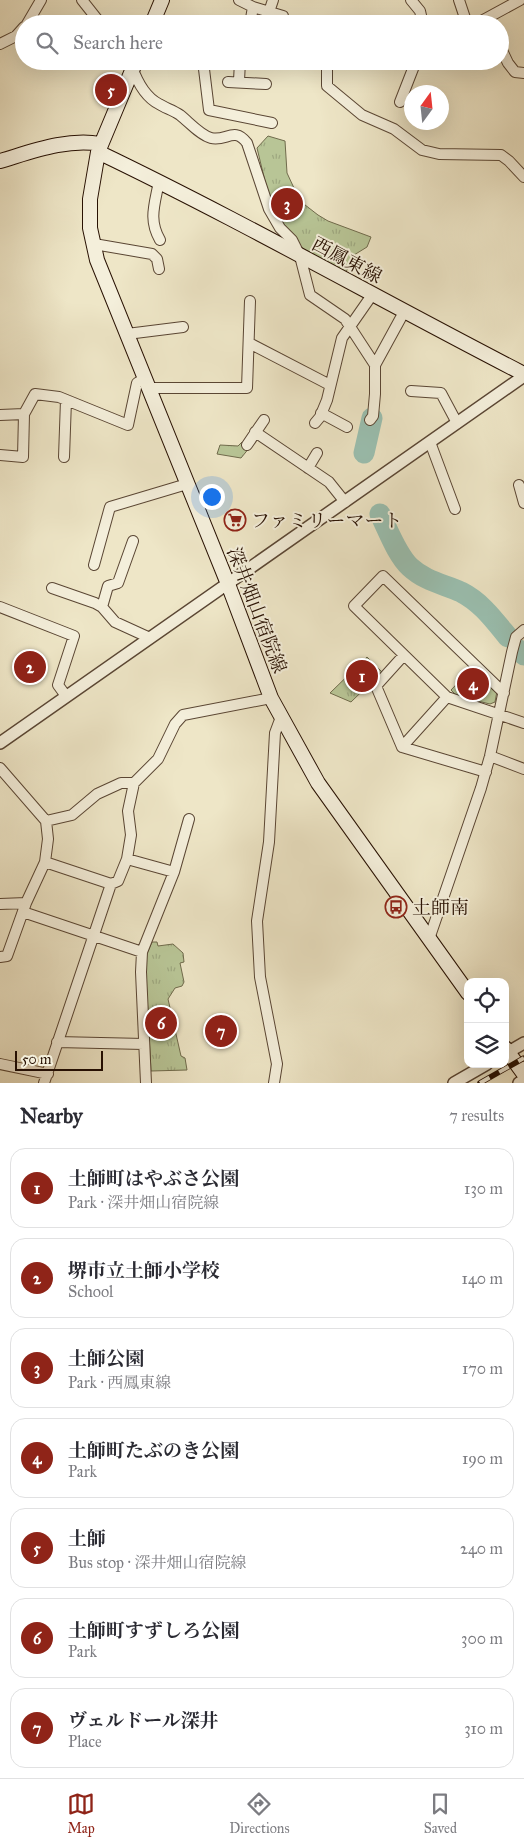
<!DOCTYPE html>
<html lang="en">
<head>
<meta charset="utf-8">
<style>
	:root { --surface:#fff; --page:#f2f2f3; --text:#2b2b33; --muted:#7c7c81; --line:#e1e1e2; --accent:#8f2418 }
	body { margin:0; font-family:"IM FELL Great Primer","Noto Serif JP",serif; background:var(--page); color:var(--text) }
	.controls { position:absolute; right:15px; bottom:15px; display:grid; overflow:hidden; border-radius:10px; box-shadow:0 5px 20px #0002 }
	.controls button { width:45px; height:45px; display:grid; place-items:center; padding:0; border:0; border-bottom:1px solid var(--line); background:var(--surface); color:var(--text); font:25px sans-serif }
	.compass { position:absolute; left:404px; top:85px; width:45px; height:45px; border-radius:50%; background:var(--surface); box-shadow:0 5px 20px #0002; rotate:15deg }
	.scale { position:absolute; left:15px; bottom:12px; width:88px; box-sizing:border-box; padding-left:5px; border:2px solid #281103; border-top:0; font-size:14px; line-height:18px; white-space:nowrap; color:#281103; -webkit-text-stroke:4px #f4efdb; paint-order:stroke }
	.you { position:absolute; left:211px; top:496px; width:18px; height:18px; margin:-12px; border:4px solid #fff; border-radius:50%; background:#1a73e8; box-shadow:0 0 0 8px #1a73e833 }
	.badge { display:grid; place-items:center; width:32px; height:32px; border-radius:50%; background:var(--accent); color:#fff; font-size:16px; font-weight:700 }
	.pin { position:absolute; translate:-50% -50%; border:2px solid #fff; box-shadow:0 1px 5px #0006 }
	.list { margin:0; padding:0; list-style:none }
	h2 { display:flex; justify-content:space-between; align-items:center; height:65px; margin:0; padding:0 20px; font-size:21px }
	h2 small { font-size:16px; font-weight:400; color:var(--muted) }
	.list li { display:grid; grid-template-columns:32px 1fr auto; gap:15px; align-items:center; box-sizing:border-box; height:80px; margin:0 10px 10px; padding:0 10px; border:1px solid var(--line); border-radius:15px }
	.list b { display:block; font-size:19px; white-space:nowrap }
	.list p { margin:0; font-size:16px; white-space:nowrap; color:var(--muted) }
	.list em { font-size:16px; font-style:normal; color:var(--muted) }
	.icon { flex:none; width:28px; height:28px; fill:none; stroke:currentColor; stroke-width:2; stroke-linecap:round; stroke-linejoin:round }
	.map { position:relative; flex:none; width:524px; height:1083px; overflow:hidden }
	.search { position:absolute; background:var(--surface); box-shadow:0 5px 20px #0002; left:15px; right:15px; top:15px; height:55px; display:flex; align-items:center; gap:12px; box-sizing:border-box; padding:0 18px; border-radius:28px; color:var(--muted); font-size:19px }
	.sheet { height:695px; background:var(--surface) }
	nav { display:flex; justify-content:space-around; align-items:center; box-sizing:border-box; height:70px; border-top:1px solid var(--line); background:var(--surface); font-size:14px; color:var(--muted) }
	nav a { display:grid; justify-items:center; gap:2px }
	nav .on { color:var(--accent) }
	.map>svg:first-child { display:block }
</style>
</head>
<body>
<div class="map">
<svg width="524" height="1083" viewBox="0 0 524 1083">
	<defs>
		<pattern id="park-tufts" width="24" height="20" patternUnits="userSpaceOnUse" patternTransform="scale(1.25)"><rect width="24" height="20" fill="#b8c596"/><path d="M3 7l-1-3M5 7V3M7 7l1-3M15 17l-1-3M17 17v-4M19 17l1-3" fill="none" stroke="#9ea880"/></pattern>
	</defs>
	<rect width="100%" height="100%" fill="#eee6c7"/>
	<filter id="stains"><feTurbulence type="fractalNoise" baseFrequency=".004" numOctaves="4"/><feColorMatrix values="0 0 0 0 .2 0 0 0 0 .09 0 0 0 0 .02 0 0 0 .5 -.17"/></filter>
	<radialGradient id="worn" r=".72"><stop offset=".6" stop-color="#630" stop-opacity="0"/><stop offset="1" stop-color="#630" stop-opacity=".3"/></radialGradient>
	<path fill="url(#park-tufts)" stroke="#706b4c" d="M268 136 285 141 287 173 300 201 318 215 328 221 371 237 367 247 354 255 346 272 298 246 271 206 257 148Z
		M242 442 250 447 241 458 217 454 220 445 238 446Z
		M367 657 382 672 351 702 330 693Z
		M473 667 497 691 495 702 490 704 457 696 451 690Z
		M152 942H157L158 946 173 944 183 953 184 962 180 963 184 982 182 986 175 988 168 999 181 1056 185 1058 187 1070 151 1071 145 958Z"/>
	<g fill="none" stroke-linecap="round" stroke-linejoin="round">
		<path stroke="#9ac0b1" stroke-width="21" d="M364 453 372 418
			M380 514C388 530 397 555 410 567 425 581 443 584 461 592 481 602 494 620 508 637
			M519 650 524 655"/>
		<g stroke="#5a4634" stroke-width="12">
			<path id="minor" d="M82 0 101 24
				M239 0 253 7 283 16 284 24
				M411 0 420 11 423 24
				M459 0 467 24
				M269 12 273 0
				M27 24 41 0
				M250 24 253 7
				M476 24 520 0
				M0 44 16 36 24 27
				M500 46 508 63 515 72 524 73
				M158 61 170 64 198 63 202 61
				M203 61 209 110 272 123
				M327 61V86L362 115 394 129 422 150 439 154 501 155 509 161 524 177
				M132 67C137 81 145 97 159 104 165 108 173 110 180 115 189 122 200 135 211 138 226 142 234 126 247 143L269 209 280 228 292 240 300 256 310 295 345 319 375 365V394L373 416 370 420
				M239 81 240 61
				M228 82 266 84
				M400 102 416 61
				M159 181C155 204 148 219 160 240
				M94 244 152 254 157 259 159 269
				M127 334 183 327
				M249 343 330 385
				M375 365 404 312
				M149 388H247L250 301
				M411 391 441 393 457 423
				M321 413 347 427
				M0 415 24 414
				M315 423 320 417 327 400 342 338 372 295
				M255 432 329 482 345 502
				M430 442 455 509
				M247 445 264 420
				M0 455 23 457 24 414 35 394 59 397 128 425 137 383 145 378
				M64 457 66 400
				M308 468 317 453
				M519 485 524 503
				M94 565 110 507 187 484
				M52 588 95 603 102 607 115 622 150 638
				M0 607 74 636 58 685 66 696
				M102 607 108 586 118 583 133 541
				M404 655 376 686 402 747 486 772
				M504 693 383 576 354 606 447 697 524 723
				M402 747 447 697
				M490 756 524 769
				M0 768 46 821 48 839 45 862 26 903 7 956 0 957
				M46 821 72 815 97 794 121 783H134
				M127 859 174 872
				M45 862 111 884
				M0 904 26 903
				M23 912 142 952
				M429 939 481 788 490 756 512 652 516 637 524 630
				M57 1042 144 1044
				M0 1064 48 1074
				M44 1083 111 884 118 881 127 859 131 835 128 811 134 783 158 759 175 724 183 715 271 698
				M146 1083 141 972 142 952 174 872 189 819
				M274 1083 277 1064 260 977 257 921 269 842 275 733 281 717"/>
		</g>
		<g stroke="#5a4634" stroke-width="14">
			<path id="tertiary" d="M0 743 524 376
				M505 1054 524 1043
				M454 1083 487 1064
				M519 1083 524 1080"/>
		</g>
		<g stroke="#281103" stroke-width="16">
			<path id="secondary" d="M152 24 162 0
				M136 61 98 152 90 199V228L97 260 228 584 271 698 318 783 468 993
				M98 152C242 221 382 301 524 374
				M0 161C31 152 67 138 100 144
				M505 1048 524 1074"/>
		</g>
		<use href="#minor" stroke="#f4efdb" stroke-width="10"/>
		<use href="#tertiary" stroke="#f4efdb" stroke-width="11"/>
		<use href="#secondary" stroke="#f4efdb" stroke-width="14"/>
		<g stroke="#281103" stroke-width="5.5">
			<path id="rail" d="M480 1083 524 1058"/>
		</g>
		<use href="#rail" stroke="#f4efdb" stroke-width="4" stroke-dasharray="11" stroke-linecap="butt"/>
	</g>
	<defs>
		<g id="supermarket-ring" transform="scale(1.125)"><circle r="9.5" fill="#f4efdb" stroke="#8f2418" stroke-width="1.5"/><path d="M-6-5.5h2.5l.6 2H6L4.5 2H-2.5L-4.4-4H-6ZM-1.5 3.2a1.3 1.3 0 1 0 .1 0ZM3 3.2a1.3 1.3 0 1 0 .1 0Z" fill="#8f2418"/></g>
		<g id="bus-ring" transform="scale(1.125)"><circle r="9.5" fill="#f4efdb" stroke="#8f2418" stroke-width="1.5"/><path d="M-5-6H5V4H4V6H2V4H-2V6H-4V4H-5ZM-3.5-4V0h7V-4ZM-3.5 1.2v1.5H-2V1.2ZM2 1.2v1.5H3.5V1.2Z" fill="#8f2418"/></g>
	</defs>
	<g fill-rule="evenodd">
		<use href="#supermarket-ring" x="235" y="520"/>
		<use href="#bus-ring" x="396" y="907"/>
	</g>
	<g text-anchor="middle" dominant-baseline="central" stroke-width="4" stroke-linejoin="round" paint-order="stroke">
		<g font-size="19" fill="#281103" stroke="#f4efdb">
			<text transform="translate(347 260) rotate(28)">西鳳東線</text>
			<text transform="translate(257 610) rotate(69)">深井畑山宿院線</text>
		</g>
		<g font-size="19" fill="#281103" stroke="#f4efdb" text-anchor="start">
			<text x="251" y="520">ファミリーマート</text>
			<text x="412" y="907">土師南</text>
		</g>
	</g>
	<rect width="100%" height="100%" filter="url(#stains)"/>
	<rect width="100%" height="100%" fill="url(#worn)"/>
</svg>
<div class="controls">
<button><svg class="icon" aria-label="locate" viewBox="0 0 24 24"><circle cx="12" cy="12" r="6"/><path d="M12 2v4M12 18v4M2 12h4M18 12h4"/></svg></button>
<button><svg class="icon" aria-label="layers" viewBox="0 0 24 24"><path d="M12 4l9 5-9 5-9-5zM3 14l9 5 9-5"/></svg></button>
</div>
<svg class="compass" viewBox="-18 -18 36 36"><path d="M0-13l5 13h-10z" fill="#e53935"/><path d="M0 13l5-13h-10z" fill="#7c7c81"/></svg>
<div class="scale">50 m</div>
<div class="you"></div>
<div class="pin badge" style="left:362px;top:676px">1</div>
<div class="pin badge" style="left:30px;top:667px">2</div>
<div class="pin badge" style="left:287px;top:204px">3</div>
<div class="pin badge" style="left:473px;top:684px">4</div>
<div class="pin badge" style="left:111px;top:90px">5</div>
<div class="pin badge" style="left:161px;top:1023px">6</div>
<div class="pin badge" style="left:221px;top:1031px">7</div>
<div class="search"><svg class="icon" aria-label="search" viewBox="0 0 24 24"><circle cx="10" cy="10" r="6"/><path d="M15 15l6 6"/></svg>Search here</div>
</div>
<section class="sheet">
<h2>Nearby<small>7 results</small></h2>
<ul class="list">
<li><span class="badge">1</span><div><b>土師町はやぶさ公園</b><p>Park · 深井畑山宿院線</p></div><em>130 m</em></li>
<li><span class="badge">2</span><div><b>堺市立土師小学校</b><p>School</p></div><em>140 m</em></li>
<li><span class="badge">3</span><div><b>土師公園</b><p>Park · 西鳳東線</p></div><em>170 m</em></li>
<li><span class="badge">4</span><div><b>土師町たぶのき公園</b><p>Park</p></div><em>190 m</em></li>
<li><span class="badge">5</span><div><b>土師</b><p>Bus stop · 深井畑山宿院線</p></div><em>240 m</em></li>
<li><span class="badge">6</span><div><b>土師町すずしろ公園</b><p>Park</p></div><em>300 m</em></li>
<li><span class="badge">7</span><div><b>ヴェルドール深井</b><p>Place</p></div><em>310 m</em></li>
</ul>
</section>
<nav>
<a class="on"><svg class="icon" aria-label="map" viewBox="0 0 24 24"><path d="M3 6l6-2 6 2 6-2v14l-6 2-6-2-6 2zM9 4v14M15 6v14"/></svg>Map</a>
<a><svg class="icon" aria-label="directions" viewBox="0 0 24 24"><path d="M12 3l9 9-9 9-9-9zM9 14v-3h6M13 9l2 2-2 2"/></svg>Directions</a>
<a><svg class="icon" aria-label="saved" viewBox="0 0 24 24"><path d="M7 4h10v16l-5-4-5 4z"/></svg>Saved</a>
</nav>
</body>
</html>
